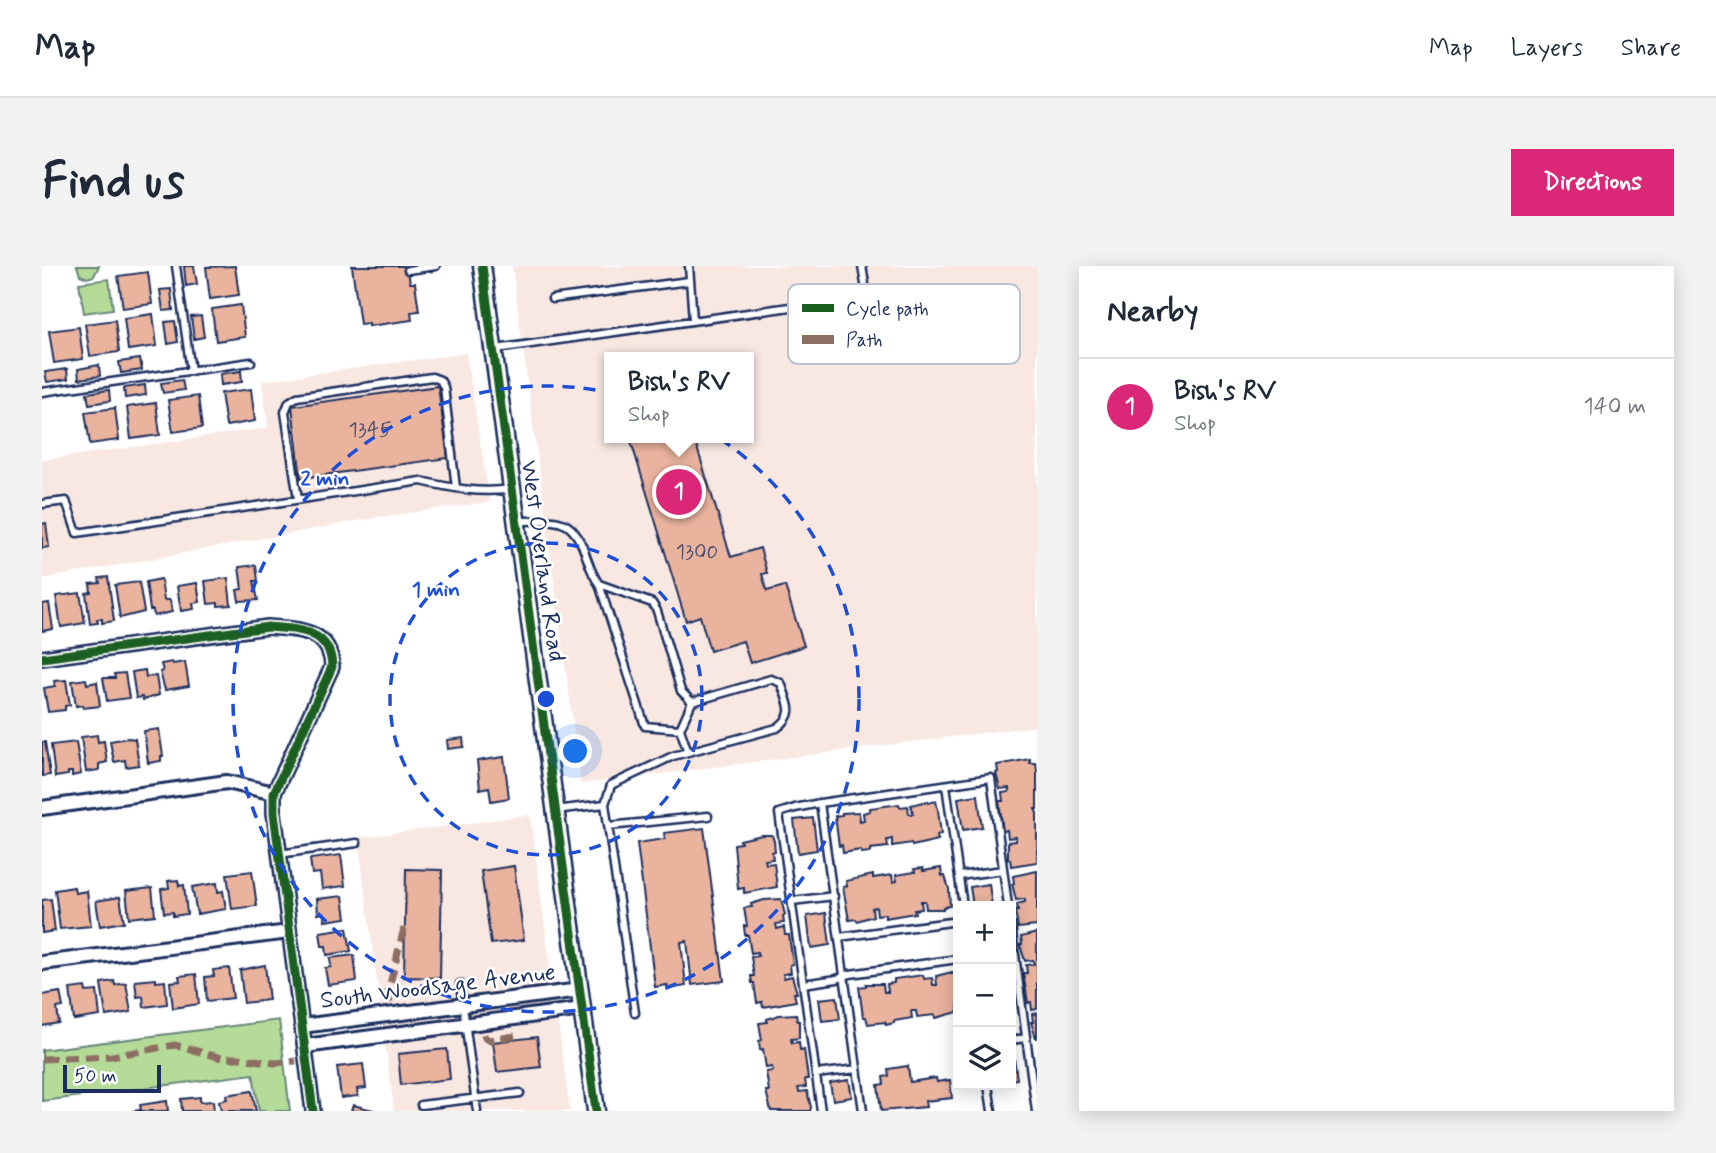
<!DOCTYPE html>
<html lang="en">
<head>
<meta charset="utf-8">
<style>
	:root { --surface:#fff; --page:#f2f2f3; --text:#1f2937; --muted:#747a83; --line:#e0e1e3; --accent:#db2777 }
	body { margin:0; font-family:Mynerve,sans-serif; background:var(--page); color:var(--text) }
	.controls { position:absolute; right:21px; bottom:21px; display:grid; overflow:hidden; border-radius:0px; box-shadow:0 4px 18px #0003 }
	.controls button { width:63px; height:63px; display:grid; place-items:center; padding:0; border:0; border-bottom:2px solid var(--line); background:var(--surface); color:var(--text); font:35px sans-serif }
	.scale { position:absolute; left:21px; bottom:18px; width:98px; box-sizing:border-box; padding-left:7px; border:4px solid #1b2f5e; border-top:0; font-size:19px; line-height:24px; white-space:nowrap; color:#1b2f5e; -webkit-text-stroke:5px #fff; paint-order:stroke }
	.you { position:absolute; left:534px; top:486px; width:24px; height:24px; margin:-18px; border:5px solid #fff; border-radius:50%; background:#1a73e8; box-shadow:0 0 0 10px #1a73e833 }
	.badge { display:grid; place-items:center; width:46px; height:46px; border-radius:50%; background:var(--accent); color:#fff; font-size:23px; font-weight:700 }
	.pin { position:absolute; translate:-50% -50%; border:4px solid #fff; box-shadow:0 2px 7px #0006 }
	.popup { position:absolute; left:562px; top:86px; width:150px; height:91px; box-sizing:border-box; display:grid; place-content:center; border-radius:0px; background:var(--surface); filter:drop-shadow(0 2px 5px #0005); font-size:23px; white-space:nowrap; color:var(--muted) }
	.popup b { font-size:26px; color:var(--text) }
	.popup::after { content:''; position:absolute; left:50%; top:100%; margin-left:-14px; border:14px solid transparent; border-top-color:var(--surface) }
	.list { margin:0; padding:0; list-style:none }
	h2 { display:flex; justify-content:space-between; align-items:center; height:91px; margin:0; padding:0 28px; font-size:30px }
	h2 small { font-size:23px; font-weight:400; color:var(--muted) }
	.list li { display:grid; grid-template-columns:46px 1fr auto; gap:21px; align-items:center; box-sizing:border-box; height:98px; padding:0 28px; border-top:2px solid var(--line) }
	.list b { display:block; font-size:26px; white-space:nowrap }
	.list p { margin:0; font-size:23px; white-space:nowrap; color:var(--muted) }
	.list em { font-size:23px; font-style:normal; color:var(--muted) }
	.icon { flex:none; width:38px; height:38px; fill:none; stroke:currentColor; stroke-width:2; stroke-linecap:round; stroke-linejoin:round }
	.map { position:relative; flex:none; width:995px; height:845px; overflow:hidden; border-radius:0px }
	header { display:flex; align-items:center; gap:42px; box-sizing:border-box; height:98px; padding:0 35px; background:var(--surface); border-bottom:2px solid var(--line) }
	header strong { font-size:33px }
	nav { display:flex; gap:38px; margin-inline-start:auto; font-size:24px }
	.intro { display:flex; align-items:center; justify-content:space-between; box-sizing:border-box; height:168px; padding:0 42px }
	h1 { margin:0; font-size:49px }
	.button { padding:18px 32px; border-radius:0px; background:var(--accent); color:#fff; font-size:24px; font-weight:700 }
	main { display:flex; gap:42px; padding:0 42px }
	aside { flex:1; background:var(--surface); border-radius:0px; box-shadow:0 4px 18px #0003 }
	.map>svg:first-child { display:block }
</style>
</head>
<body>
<header>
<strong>Map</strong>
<nav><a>Map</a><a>Layers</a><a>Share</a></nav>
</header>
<div class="intro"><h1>Find us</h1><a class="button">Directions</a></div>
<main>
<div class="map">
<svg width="995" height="845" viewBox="0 0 995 845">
	<rect width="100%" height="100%" fill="#fff"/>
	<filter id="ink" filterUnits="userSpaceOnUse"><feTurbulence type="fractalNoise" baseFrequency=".0143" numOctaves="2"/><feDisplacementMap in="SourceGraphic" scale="14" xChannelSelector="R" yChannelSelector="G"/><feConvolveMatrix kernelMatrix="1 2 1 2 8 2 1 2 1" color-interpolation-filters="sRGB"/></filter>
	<g filter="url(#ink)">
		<path fill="#f9e8e2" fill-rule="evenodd" d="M470 0H995V460L539 518ZM567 91H707V172H567Z
			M424 87 448 236 337 251 0 313V194L226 162 220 115Z
			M488 549 528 845H352L316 572Z"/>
		<path fill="#b4db97" stroke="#68857a" stroke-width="2" d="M35 0H57L52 10 45 12 38 9Z
			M67 13 71 43 42 47 37 17Z
			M237 754 248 845H217L211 808 0 835V784Z"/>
		<path fill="#eab39e" stroke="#1b2f5e" stroke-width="2" d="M142 0H152L155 18 144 20Z
			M193 0 197 29 168 33 164 1Z
			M310 0H365L368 17H373L377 45 369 46 370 54 327 60V57L318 58Z
			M106 6 110 38 81 42 76 10Z
			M129 23 131 44 121 45 118 24Z
			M199 39 203 71 174 75 170 43Z
			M111 48 115 80 86 84 82 52Z
			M159 50 162 71 152 73 149 51Z
			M73 54 77 86 48 90 43 58Z
			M133 55 136 76 126 78 123 56Z
			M37 61 41 93 12 97 7 65Z
			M98 93 100 104 79 107 77 96Z
			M57 99 58 110 37 113 36 103Z
			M25 103 26 113 5 116 3 106Z
			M199 105 200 116 179 119 178 108Z
			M140 114 142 124 121 127 119 117Z
			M103 119 104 129 83 132 82 122Z
			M396 120 406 192 259 212 250 140Z
			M209 123 213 155 184 160 179 127Z
			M67 124 68 135 47 138 45 127Z
			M156 130 160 162 131 166 126 134Z
			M114 137 118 169 89 173 85 141Z
			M73 142 77 174 48 178 43 146Z
			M588 172H652L689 291 718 282 725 307 720 308 725 325 743 320 762 380 708 397 701 375 668 385 658 350 644 355Z
			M4 257 7 281 0 282V258Z
			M214 299 216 315H212L216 334 197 335 195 324 200 323 197 301Z
			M66 311 72 355 60 357V353H55L56 357 48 358 44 327 49 326 48 318 58 317 57 312Z
			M186 312 189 339 176 340V337L166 338 163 315Z
			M119 313 122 334H128L130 346 112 350 111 344H108L104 316Z
			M97 316 102 346 78 352 73 319Z
			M155 317 158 336 151 337 152 343 139 345 135 320Z
			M38 327 43 357 19 361 14 330Z
			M7 337 11 363 0 365V338Z
			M130 396 131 398 143 396 147 420 123 424 118 406 121 405 119 398Z
			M103 404 104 411 114 410 117 429 101 434 100 431 94 432 90 406Z
			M83 407 87 432 65 435 61 412H73L72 408Z
			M44 413 45 418 55 416 58 440 41 442V439L34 440 30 415Z
			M24 414 28 439 23 440V444L6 446 2 422 13 420 12 415Z
			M117 463 121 490H119V495L106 497 102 465Z
			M55 469 56 476 62 475 65 496 57 498V504L44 506 39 471Z
			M86 472 93 473 97 499 84 501 83 494 72 496 68 475Z
			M421 472 422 481 406 483 405 474Z
			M0 476H3L8 509 0 510Z
			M34 476 39 508 30 510V506H26V509L13 511 9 479Z
			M462 491 467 532 449 535 447 521 438 523 435 495Z
			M988 493V497H994L995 506V543H993L995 547V596L969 600 968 593H966V576L974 575V571L966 572 965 564 961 565 957 535H961L960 527 967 526V522L958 523 954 507 956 506 955 499Z
			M936 529 940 561 921 564 916 532Z
			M886 535V537L894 535 896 544 899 568 895 569 896 574 870 580 869 577 850 580V573L845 574 846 581 828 583V586L819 587V584L801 587 800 579 797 580 793 550 800 549V547L817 546 818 555 822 554 821 547 828 545V542L857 538 858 541 866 540 867 548H871L869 539Z
			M771 552 775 584 756 587 752 554Z
			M662 562 682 715 650 719 645 675 639 676 644 720 626 723 625 719 613 721 595 577 623 573 622 567Z
			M720 569H730L732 575 733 585 730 586 731 593 723 594 724 598 732 597 735 621 702 627V622L696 623 692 578 699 577 698 574Z
			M299 589 303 620 280 623 278 607 270 608 268 593Z
			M472 600 482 674 449 678 439 605Z
			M881 602V605L899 602 900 610H903L907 623 908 640 901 641V643H884L883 635H879L880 643 872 644 873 647 843 652V648L835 649 834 641 830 642 831 650 815 655 814 653 807 654 801 621 805 620 804 615 831 609V612L850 609 851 616 855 615 854 609 873 606 872 603Z
			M364 603 400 604 398 712 362 711Z
			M210 605 215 640 190 643 185 608Z
			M995 605V660L976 662 973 645H976L975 638 983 636V633L974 634 970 618 972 617 971 610Z
			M136 614 137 620 142 619 145 648 131 650V646L122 647 119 623 127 622 126 615Z
			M175 617 176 626 181 625 184 643 155 648 150 621Z
			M947 618 950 640H931L928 621Z
			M32 621 33 627 45 625 49 660 18 663 13 624Z
			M110 622 113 649 87 652 84 625Z
			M301 630 304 652 283 655 282 647 276 648 275 633Z
			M78 631 82 656 58 660 54 635Z
			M9 633 13 665 0 667V634Z
			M739 633 743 649 741 650 742 657 734 658 735 663 742 661 743 669H747L751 698 748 699 749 707 741 708 742 712 750 710 755 727H752L754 735 721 741 720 736 715 737 712 717H710L709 710H712L709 691 716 690 715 686 709 687 706 669H703L702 660H705L702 642 710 641 709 638 722 634Z
			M784 647 788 679 769 682 765 650Z
			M305 662 309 685 285 689 284 680H280L278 666Z
			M995 667V743L990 744 989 736 986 737 981 707H985L984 699 992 698 991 694 983 695 978 679 980 678 979 671Z
			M312 689 315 715 286 719 283 702 289 701 288 692Z
			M223 699 227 734 202 737 198 704Z
			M187 702 191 732 165 735 163 711 172 710 171 704Z
			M910 706V708L916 707V746L894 752 893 749 875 751 874 745H869L870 752 852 755V757L844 759 843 756 826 758 824 751H821L817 721 824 720V718H841L842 726H846L845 718 852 717V713L881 709 882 713 890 712 891 719H895L894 710Z
			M154 708 157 738 131 742 128 716 138 715 137 710Z
			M114 713V716L123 715 125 738 102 741 101 730 95 731 93 715Z
			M72 715 73 719 84 717 89 746 64 750 59 717Z
			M43 721 44 726 55 725 58 750 32 754 28 723Z
			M18 726 21 741 15 742 17 757 0 760V729Z
			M795 731 798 753 780 755 777 733Z
			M995 747V772H994L989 756H991L990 748Z
			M754 748 755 755H757V772L749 773 750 777 757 776 758 784 762 783 766 813H763L764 821 756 822 757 826 765 825 769 841 768 845H729L724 825H727L724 806 731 805 730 801 724 802 721 783 718 784 717 775 720 774 717 757 725 756V753L737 749Z
			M495 771 499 801 455 806 451 776Z
			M405 783 408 813 359 819 356 788Z
			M971 785 975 813 969 814V786Z
			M321 798 324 822 315 823 316 830 299 832 295 801Z
			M866 800 868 816 894 812 895 816 908 814 910 832 883 835 884 841 839 845 836 819 842 818 841 811 847 810 846 803Z
			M807 814 810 831 791 834 788 817Z
			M210 825 214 845H179L177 835 185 833 184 829Z
			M158 831V836L171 835 172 845H140L139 833Z
			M125 835 126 845H90L99 844 98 839Z
			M311 839 335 845H309Z"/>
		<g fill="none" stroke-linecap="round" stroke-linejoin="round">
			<g stroke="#1b2f5e" stroke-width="11">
				<path id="service" d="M134 0 149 105
					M647 0 651 54
					M366 4 394 0
					M510 33 647 15
					M454 83 825 30 820 0
					M0 126 209 96
					M256 233 243 146 247 136 255 131 390 111 398 114 402 121 414 222
					M0 238 24 235 35 267 379 215C409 222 438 228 469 223
					M477 255C513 255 529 248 543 287 547 298 550 309 557 318L610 337 615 345 639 425 650 436 729 413 739 417C746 438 755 448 735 462L631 490 569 519 563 538 593 747
					M557 318 603 460 638 463 646 486
					M638 463 650 436
					M904 519 921 640
					M778 537 821 845
					M513 544 563 538
					M567 560 666 550
					M237 588 315 577
					M917 610 961 604
					M750 635 792 630
					M969 659 994 845
					M797 671 916 655
					M418 718 435 845
					M761 718 795 713 808 708 916 693
					M969 774 984 772
					M774 808 815 803
					M946 819 950 845
					M379 839 478 827
					M779 845 737 547 753 542 778 537 949 512 966 640"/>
			</g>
			<g stroke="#1b2f5e" stroke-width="18">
				<path id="minor" d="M0 392 226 361C257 363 289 364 290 401L232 527V547L271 845
					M0 542 185 516 232 527
					M0 697 247 666
					M260 760 538 724
					M263 780 540 743"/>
			</g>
			<g stroke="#1b2f5e" stroke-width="21">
				<path id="tertiary" d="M440 0 554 845"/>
			</g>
			<use href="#service" stroke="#fff" stroke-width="6"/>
			<use href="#minor" stroke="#fff" stroke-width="12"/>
			<use href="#tertiary" stroke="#fff" stroke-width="16"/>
			<path stroke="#8d6e63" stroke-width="7" stroke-dasharray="14 7" stroke-linecap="butt" d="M348 737 346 726 362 662
				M442 768 443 772 447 774 473 770
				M0 793 70 790 133 779 180 792H198L233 797 254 795"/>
			<g stroke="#fff" stroke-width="13">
				<path id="cycleway" d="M440 0 554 845
					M0 392 226 361C257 363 289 364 290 401L232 527V547L271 845"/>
			</g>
			<use href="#cycleway" stroke="#1b5e20" stroke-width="9"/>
		</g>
	</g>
	<g fill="none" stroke="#1d4ed8" stroke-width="3.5" stroke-dasharray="12 9">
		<circle cx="504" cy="433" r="156"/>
		<circle cx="504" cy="433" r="313"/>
	</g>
	<g text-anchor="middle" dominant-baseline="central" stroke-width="5" stroke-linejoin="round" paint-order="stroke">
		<g font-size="21" fill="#4f506e">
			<text x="328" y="164">1345</text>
			<text x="655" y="286">1300</text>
		</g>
		<g font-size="24" fill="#1b2f5e" stroke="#fff">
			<text transform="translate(500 295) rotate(82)">West Overland Road</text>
			<text transform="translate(396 721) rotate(-7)">South Woodsage Avenue</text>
		</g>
	</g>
	<rect x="746" y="18" width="232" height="80" rx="10" fill="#fff" stroke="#bbc1cf" stroke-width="2"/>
	<rect x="760" y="38" width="32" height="8" fill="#1b5e20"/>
	<rect x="760" y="69" width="32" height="9" fill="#8d6e63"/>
	<g font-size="19" fill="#1b2f5e">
		<text x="804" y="49">Cycle path</text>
		<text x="804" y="80">Path</text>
	</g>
	<circle cx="504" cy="433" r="10" fill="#1d4ed8" stroke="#fff" stroke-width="3.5"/>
	<g font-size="21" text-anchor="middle" font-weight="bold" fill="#1d4ed8" stroke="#fff" stroke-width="5" stroke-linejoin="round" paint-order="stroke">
		<text x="283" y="219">2 min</text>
		<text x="394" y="330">1 min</text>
	</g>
</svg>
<div class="controls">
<button>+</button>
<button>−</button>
<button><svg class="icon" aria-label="layers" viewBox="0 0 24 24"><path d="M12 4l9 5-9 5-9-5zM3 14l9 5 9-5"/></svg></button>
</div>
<div class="scale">50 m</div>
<div class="you"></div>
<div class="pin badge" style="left:637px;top:226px">1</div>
<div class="popup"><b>Bish's RV</b>Shop</div>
</div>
<aside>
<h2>Nearby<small></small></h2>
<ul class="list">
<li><span class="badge">1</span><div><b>Bish's RV</b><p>Shop</p></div><em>140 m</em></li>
</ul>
</aside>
</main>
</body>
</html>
